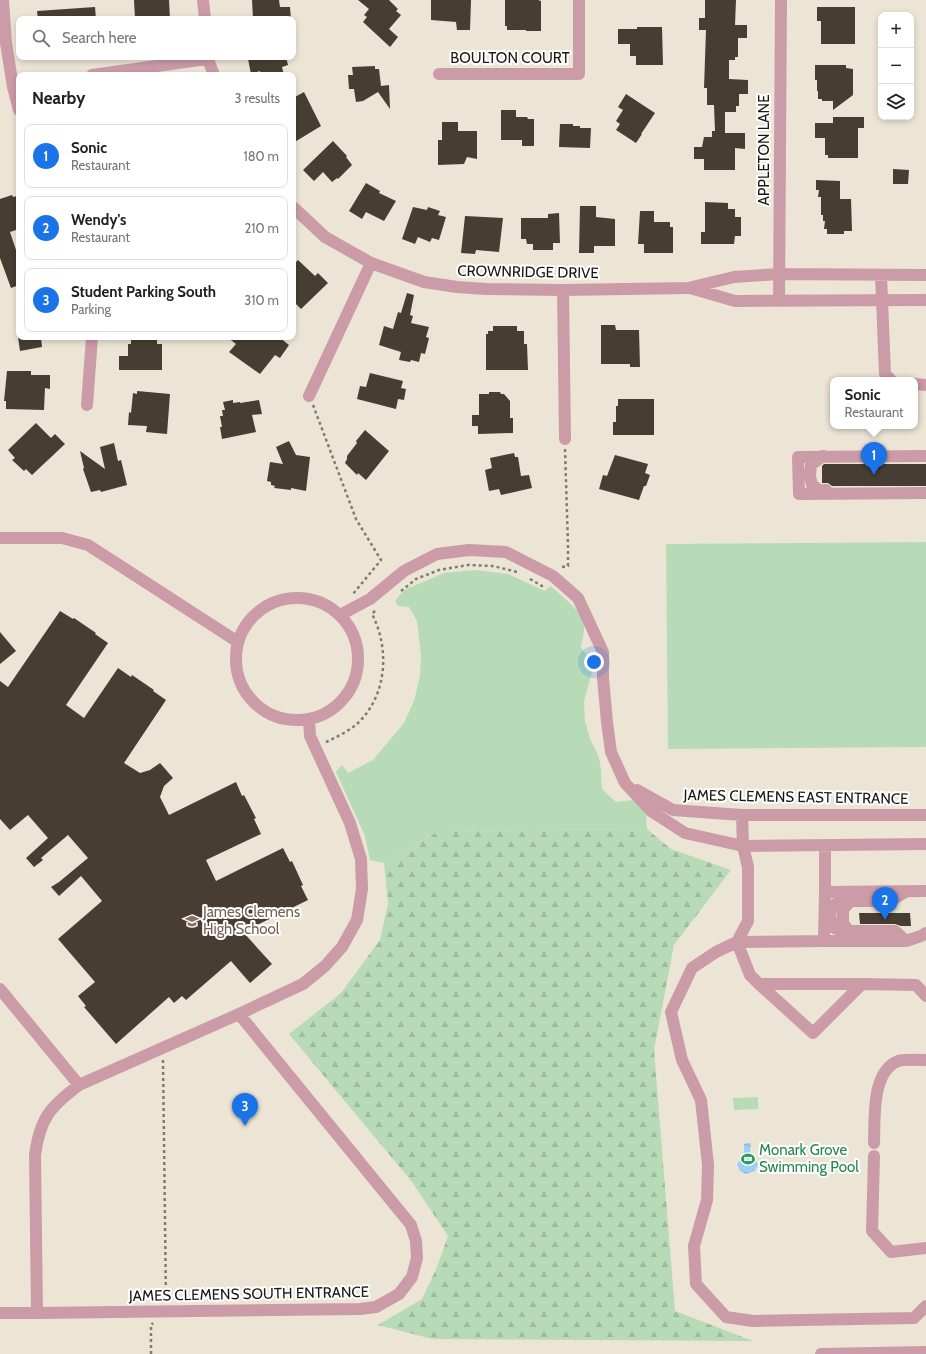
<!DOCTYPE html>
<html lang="en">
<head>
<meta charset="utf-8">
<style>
	:root { --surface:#fff; --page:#f6f6f6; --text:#222; --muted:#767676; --line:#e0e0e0; --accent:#1a73e8 }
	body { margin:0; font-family:Cabin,sans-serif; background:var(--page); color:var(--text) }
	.controls { position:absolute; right:12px; top:12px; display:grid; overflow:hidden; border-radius:8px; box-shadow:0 2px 6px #0003 }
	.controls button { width:36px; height:36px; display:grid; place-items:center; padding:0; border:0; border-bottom:1px solid var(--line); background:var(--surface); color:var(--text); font:20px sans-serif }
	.you { position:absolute; left:594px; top:662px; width:14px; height:14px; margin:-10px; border:3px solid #fff; border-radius:50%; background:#1a73e8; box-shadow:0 0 0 6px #1a73e833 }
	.badge { display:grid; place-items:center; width:26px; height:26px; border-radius:50%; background:var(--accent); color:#fff; font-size:13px; font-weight:700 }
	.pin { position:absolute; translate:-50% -33px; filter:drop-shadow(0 1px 2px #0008) }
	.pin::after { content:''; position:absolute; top:21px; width:14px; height:12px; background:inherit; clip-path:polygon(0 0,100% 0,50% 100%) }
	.popup { position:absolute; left:830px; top:377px; width:88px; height:52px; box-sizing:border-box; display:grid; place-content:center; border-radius:8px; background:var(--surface); filter:drop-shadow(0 1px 3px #0005); font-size:13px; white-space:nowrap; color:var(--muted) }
	.popup b { font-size:15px; color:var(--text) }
	.popup::after { content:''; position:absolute; left:50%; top:100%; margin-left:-8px; border:8px solid transparent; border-top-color:var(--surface) }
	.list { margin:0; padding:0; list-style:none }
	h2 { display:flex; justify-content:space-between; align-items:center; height:52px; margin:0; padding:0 16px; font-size:17px }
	h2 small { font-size:13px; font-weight:400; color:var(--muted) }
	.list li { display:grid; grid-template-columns:26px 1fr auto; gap:12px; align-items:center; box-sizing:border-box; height:64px; margin:0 8px 8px; padding:0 8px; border:1px solid var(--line); border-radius:8px }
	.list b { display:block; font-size:15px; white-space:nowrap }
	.list p { margin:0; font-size:13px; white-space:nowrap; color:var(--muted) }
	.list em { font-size:13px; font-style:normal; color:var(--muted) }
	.icon { flex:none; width:22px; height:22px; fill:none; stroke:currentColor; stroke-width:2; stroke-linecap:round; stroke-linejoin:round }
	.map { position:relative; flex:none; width:926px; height:1354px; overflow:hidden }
	.search { position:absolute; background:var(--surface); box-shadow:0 2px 6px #0003; left:16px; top:16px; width:280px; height:44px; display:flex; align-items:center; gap:10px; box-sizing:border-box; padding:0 14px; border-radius:8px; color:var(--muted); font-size:15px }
	.panel { position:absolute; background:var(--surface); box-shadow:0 2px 6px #0003; left:16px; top:72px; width:280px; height:268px; border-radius:8px }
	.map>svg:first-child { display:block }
</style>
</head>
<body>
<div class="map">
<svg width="926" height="1354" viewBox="0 0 926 1354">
	<defs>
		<pattern id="forest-firs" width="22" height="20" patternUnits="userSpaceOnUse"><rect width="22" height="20" fill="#b8dbb7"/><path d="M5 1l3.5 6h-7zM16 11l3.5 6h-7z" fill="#9ebb9c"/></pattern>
		<pattern id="water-ripples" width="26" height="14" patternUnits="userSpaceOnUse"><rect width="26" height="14" fill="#9dcef6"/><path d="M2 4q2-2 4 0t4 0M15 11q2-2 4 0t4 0" fill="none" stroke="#87b0d2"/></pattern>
	</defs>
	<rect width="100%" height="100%" fill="#ece5d6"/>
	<path fill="#b8dbb7" d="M926 542V747L668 749 666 544Z
		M475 570 508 574 545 591 550 586C560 594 580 610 583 621 586 629 582 640 581 647L590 660 592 672 584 701 585 721 590 739 599 757 601 770 602 789 616 802 633 800 646 814 647 829 439 831 384 863 370 860 365 836 336 772 342 765 348 773 373 760 404 723 414 701 420 676 421 656 417 621 409 607 398 606 395 601 404 590 444 573Z
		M758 1097V1109L734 1110 733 1098Z"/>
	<path fill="url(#forest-firs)" d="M647 829 671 849 731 870 674 945 654 1050 675 1311 753 1341 432 1339 378 1325 422 1299 437 1267 448 1236 412 1182 289 1034 341 993 380 940 388 903 384 863 439 831Z"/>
	<path fill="url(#water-ripples)" d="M748 1143H751L750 1154 758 1164 755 1171 746 1174 740 1171 737 1164 744 1156V1144Z"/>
	<path fill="#473d33" d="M134 0H169L170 19H135Z
		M252 0H279L280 7H290L291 19H253Z
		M358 0H389L398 9 396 11 401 15 389 29 398 37 390 47 363 22 367 17 364 15 369 9Z
		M431 0H471L470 30H457L456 22 431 20Z
		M505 0H538L541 1V31H526V30H507V26H505Z
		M705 0H736L735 25H747V38H738V57H735V60H729V79L748 80V94H739V106H736V112H725V133H745V149L735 148V170H704V159H694V147H702L704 137H712V131H715L714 105H707V88H704L706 30H699V18H705Z
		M95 7 96 19H38L37 11Z
		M817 7H855V44H821V21H817Z
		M637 27H662L663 65H636V56H630V44H618V29H637Z
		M256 57H286L288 65 282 67 284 75H261L260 71 251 74 248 59Z
		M815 65H846V68L853 69V95L833 110V101H822V99H818V91H817V80H815Z
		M375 66V69H379L381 86 389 85 390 109 378 92 363 101 356 102 354 89H349L348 75H353L352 67Z
		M304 92 321 126 293 143V98Z
		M626 94 655 113 641 134H642L636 143 616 130 620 124 616 121 623 110 618 107Z
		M501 110H516V117H527L528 119H534V146H522V140H501Z
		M833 117H864V128H858V158H828V155H825V138H815V123H833Z
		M442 122H458V131H477V159L467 157 464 164 438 165V140H442Z
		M560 124H573V126H580V128H591L590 148 559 147Z
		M333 141 347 156 346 157 352 165 338 179 337 178 332 182 323 172 314 181 303 170Z
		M893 169 909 170 908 184H893Z
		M816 180 840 181V199H851L852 231H844V234H827V229H824L825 221H823V215H821V197H818L819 190H816Z
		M366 183 380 191 379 193 396 201 384 221 366 212 362 219 349 211Z
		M12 195 13 197 17 196 19 202V229L10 232 17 253 19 252V285L11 288 0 258V199Z
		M705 202 728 203V209H735V217H741V236H735L734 244H701V232H705Z
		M580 206H596V217L615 219V246H594V253H579Z
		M413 207 427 210 428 207 440 211 438 215 446 217 439 240 432 238 430 242 418 237 415 244 402 239Z
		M640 211H654V222H670V227H673V253H644V244H638Z
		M559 213 560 243H553V250H533V244H527L526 239H521V218H548V214Z
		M465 216 503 218 499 252 476 250 475 254 461 253Z
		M298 260 315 276 318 273 328 283 301 309 293 301V265Z
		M407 293 414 295 410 315 413 316 411 323 429 327 426 337 429 338 425 354 421 353 419 362 411 360 410 362 399 360 401 352 379 345 384 326 393 329 398 312 401 313Z
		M601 325H615L616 330H639L640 367H630V364H601Z
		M493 326H517V331H524V344H527L528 370H486V334H488V331H493Z
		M18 337H41L42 347 20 351Z
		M131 337H157V344H162V370H119V356H128V344H131Z
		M227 337H279L289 345 280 358 275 355 260 374 229 352 236 344Z
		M7 371H31V375H50V389L45 388 44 410 6 409V401H4Z
		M370 373 403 381 401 388 406 389 404 400 398 399 396 409 357 399 360 386 366 387Z
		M137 391 170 394 167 434 146 432 147 426 128 425 129 412 131 413 133 393 137 394Z
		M489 392H500L501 394H504L510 401V418H513V433L478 434V426H472V415H479V394H489Z
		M618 399H654V435H613V422H616V406H618Z
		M233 400V403L240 402V403L259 400 262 414 252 415 256 432 222 439 220 427H222L220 416H223L222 410H225L223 402Z
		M36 423 51 438 55 434 65 444 32 475 26 469 24 471 12 460 15 458 8 450Z
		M365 430 389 451 366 480 358 473 357 475 345 463 347 459V456L357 443 356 441Z
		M289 441 296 455 310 457 306 491 291 488V490L274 488 275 486 271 485V482L267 481 270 462 283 464 276 447Z
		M114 443 118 461 121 460 127 485 101 492 100 490 91 492 83 469 84 468 80 451 105 469 100 447Z
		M514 453 515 457H518L521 476 529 475 532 488 501 495 499 489 489 491 485 470 492 468 490 458Z
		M615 455 648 464 645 473 650 475 646 486H644L639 500 599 489 603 475 607 476Z
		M824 464H926V486H832L828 483H822V466Z
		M60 611 73 619 74 618 96 633 95 634 108 643 66 705 84 718 118 668 131 677 132 675 154 690 153 691 166 700 124 763 140 773 150 770 160 763 173 778 164 786 160 797 169 815 236 782 242 796 244 795 256 818 254 819 261 834 206 860 216 881 283 848 290 862 292 861 303 885 301 886 308 900 243 932 272 964 250 983 231 961 186 1000 182 996 174 1003 169 997 116 1044 84 1007 86 1006 78 996 95 982 58 939 102 901 81 876 59 896 51 887 59 882 88 858 68 835 41 858 43 860 34 867 26 858 48 838 28 815 10 830 0 819V681L8 687Z
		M0 632 16 651 0 664Z
		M859 913H910L911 926H901L895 924H860Z"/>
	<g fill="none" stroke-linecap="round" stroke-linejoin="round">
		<path stroke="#807c72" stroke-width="2.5" stroke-dasharray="3 3" stroke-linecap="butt" d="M313 405 356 519 381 560 353 594
			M562 567 568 566V546L565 449
			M530 579 542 586 545 585
			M401 591 416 579 439 570 468 565 493 566 517 572
			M326 742C337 737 349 731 358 723 387 695 390 649 372 614L376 610
			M163 1060 166 1301
			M151 1354V1325L153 1323"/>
		<path stroke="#cc9ba8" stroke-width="12" d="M3 0 6 43 13 87 19 110
			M203 0 205 19
			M207 57 214 75
			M439 74H579V0
			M92 75 207 59
			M293 207 325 237 371 263 424 282 457 287 486 289 563 290 688 288 734 277 779 274 926 275
			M881 275 885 374 891 380
			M690 288 735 301 926 300
			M563 290 565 439
			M779 301 781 0
			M915 384 926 385
			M309 396 371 263
			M87 405 92 337
			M823 456 811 465 810 476 812 485 820 491 826 490
			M926 456 798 457 799 494 926 493
			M0 538H62L88 545 238 642
			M236 659a61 61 0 1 1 122 0a61 61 0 1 1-122 0Z
			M340 615 370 599 404 571 437 554 469 550 506 552 553 576 578 598 603 652V678L607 722 611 752 625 783 651 811 685 833 743 846 926 844
			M637 790 673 810 742 815H926
			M742 815 743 846 748 867V921L737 942 824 941
			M825 845V892
			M926 891 825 892 824 941H906L921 936 926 933
			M905 892 890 901H841L832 906 830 916 834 928 844 931H895L906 941
			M849 931 843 923V909L851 901
			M759 984 750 975 737 942 716 952 692 968 671 1012 682 1060 701 1100 708 1165 707 1200 694 1246 696 1284 726 1317 753 1321 914 1318 926 1306
			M862 984 813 1033 759 984H862L916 985 926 996
			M0 989 79 1085
			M239 1014 411 1225 416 1241 417 1258 412 1277 399 1294 376 1307 360 1309 37 1313 35 1155C40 1118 50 1107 79 1085L239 1014 303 984 325 966 342 947 357 920 362 889 361 859 350 823 310 736 309 719
			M874 1143C875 1119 871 1072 898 1061 904 1059 919 1060 926 1060
			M874 1156 872 1231 891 1252 926 1248
			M0 1313H37
			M821 1354 925 1352V1354"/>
	</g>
	<defs>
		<g id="school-bare" transform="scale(1.08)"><path d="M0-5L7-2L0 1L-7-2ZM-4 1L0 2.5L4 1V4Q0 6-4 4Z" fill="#8d6e63" stroke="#fff" stroke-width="2.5" paint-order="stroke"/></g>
		<g id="stadium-bare" transform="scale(1.08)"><path d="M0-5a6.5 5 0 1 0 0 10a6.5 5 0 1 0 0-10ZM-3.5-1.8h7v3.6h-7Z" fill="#2e9e5b" stroke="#fff" stroke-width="2.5" paint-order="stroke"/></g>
	</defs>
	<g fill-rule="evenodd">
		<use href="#school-bare" x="192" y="921"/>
		<use href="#stadium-bare" x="748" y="1159"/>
	</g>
	<g text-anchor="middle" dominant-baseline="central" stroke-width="4" stroke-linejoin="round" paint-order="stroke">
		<g font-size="15" fill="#1b1813" stroke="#fff">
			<text x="510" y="58">BOULTON COURT</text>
			<text transform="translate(764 150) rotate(-90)">APPLETON LANE</text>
			<text transform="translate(528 272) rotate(1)">CROWNRIDGE DRIVE</text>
			<text transform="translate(796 797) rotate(1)">JAMES CLEMENS EAST ENTRANCE</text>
			<text transform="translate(249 1294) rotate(-1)">JAMES CLEMENS SOUTH ENTRANCE</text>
		</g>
		<g font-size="15" fill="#785e54" stroke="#fff" text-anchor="start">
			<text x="203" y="912">James Clemens<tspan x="203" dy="17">High School</tspan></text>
		</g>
		<g font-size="15" fill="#27864d" stroke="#fff" text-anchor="start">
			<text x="759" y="1150">Monark Grove<tspan x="759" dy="17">Swimming Pool</tspan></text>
		</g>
	</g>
</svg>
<div class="controls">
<button>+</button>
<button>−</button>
<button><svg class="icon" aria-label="layers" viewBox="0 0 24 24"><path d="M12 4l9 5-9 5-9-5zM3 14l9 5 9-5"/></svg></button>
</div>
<div class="you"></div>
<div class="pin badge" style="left:874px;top:475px">1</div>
<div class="popup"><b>Sonic</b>Restaurant</div>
<div class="pin badge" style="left:885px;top:920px">2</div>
<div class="pin badge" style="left:245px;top:1126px">3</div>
<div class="search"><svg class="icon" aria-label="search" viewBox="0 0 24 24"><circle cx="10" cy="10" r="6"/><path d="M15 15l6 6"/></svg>Search here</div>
<section class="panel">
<h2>Nearby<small>3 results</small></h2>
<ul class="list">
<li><span class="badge">1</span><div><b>Sonic</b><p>Restaurant</p></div><em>180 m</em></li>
<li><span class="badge">2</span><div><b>Wendy's</b><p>Restaurant</p></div><em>210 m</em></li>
<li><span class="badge">3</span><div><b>Student Parking South</b><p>Parking</p></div><em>310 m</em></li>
</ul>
</section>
</div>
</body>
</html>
